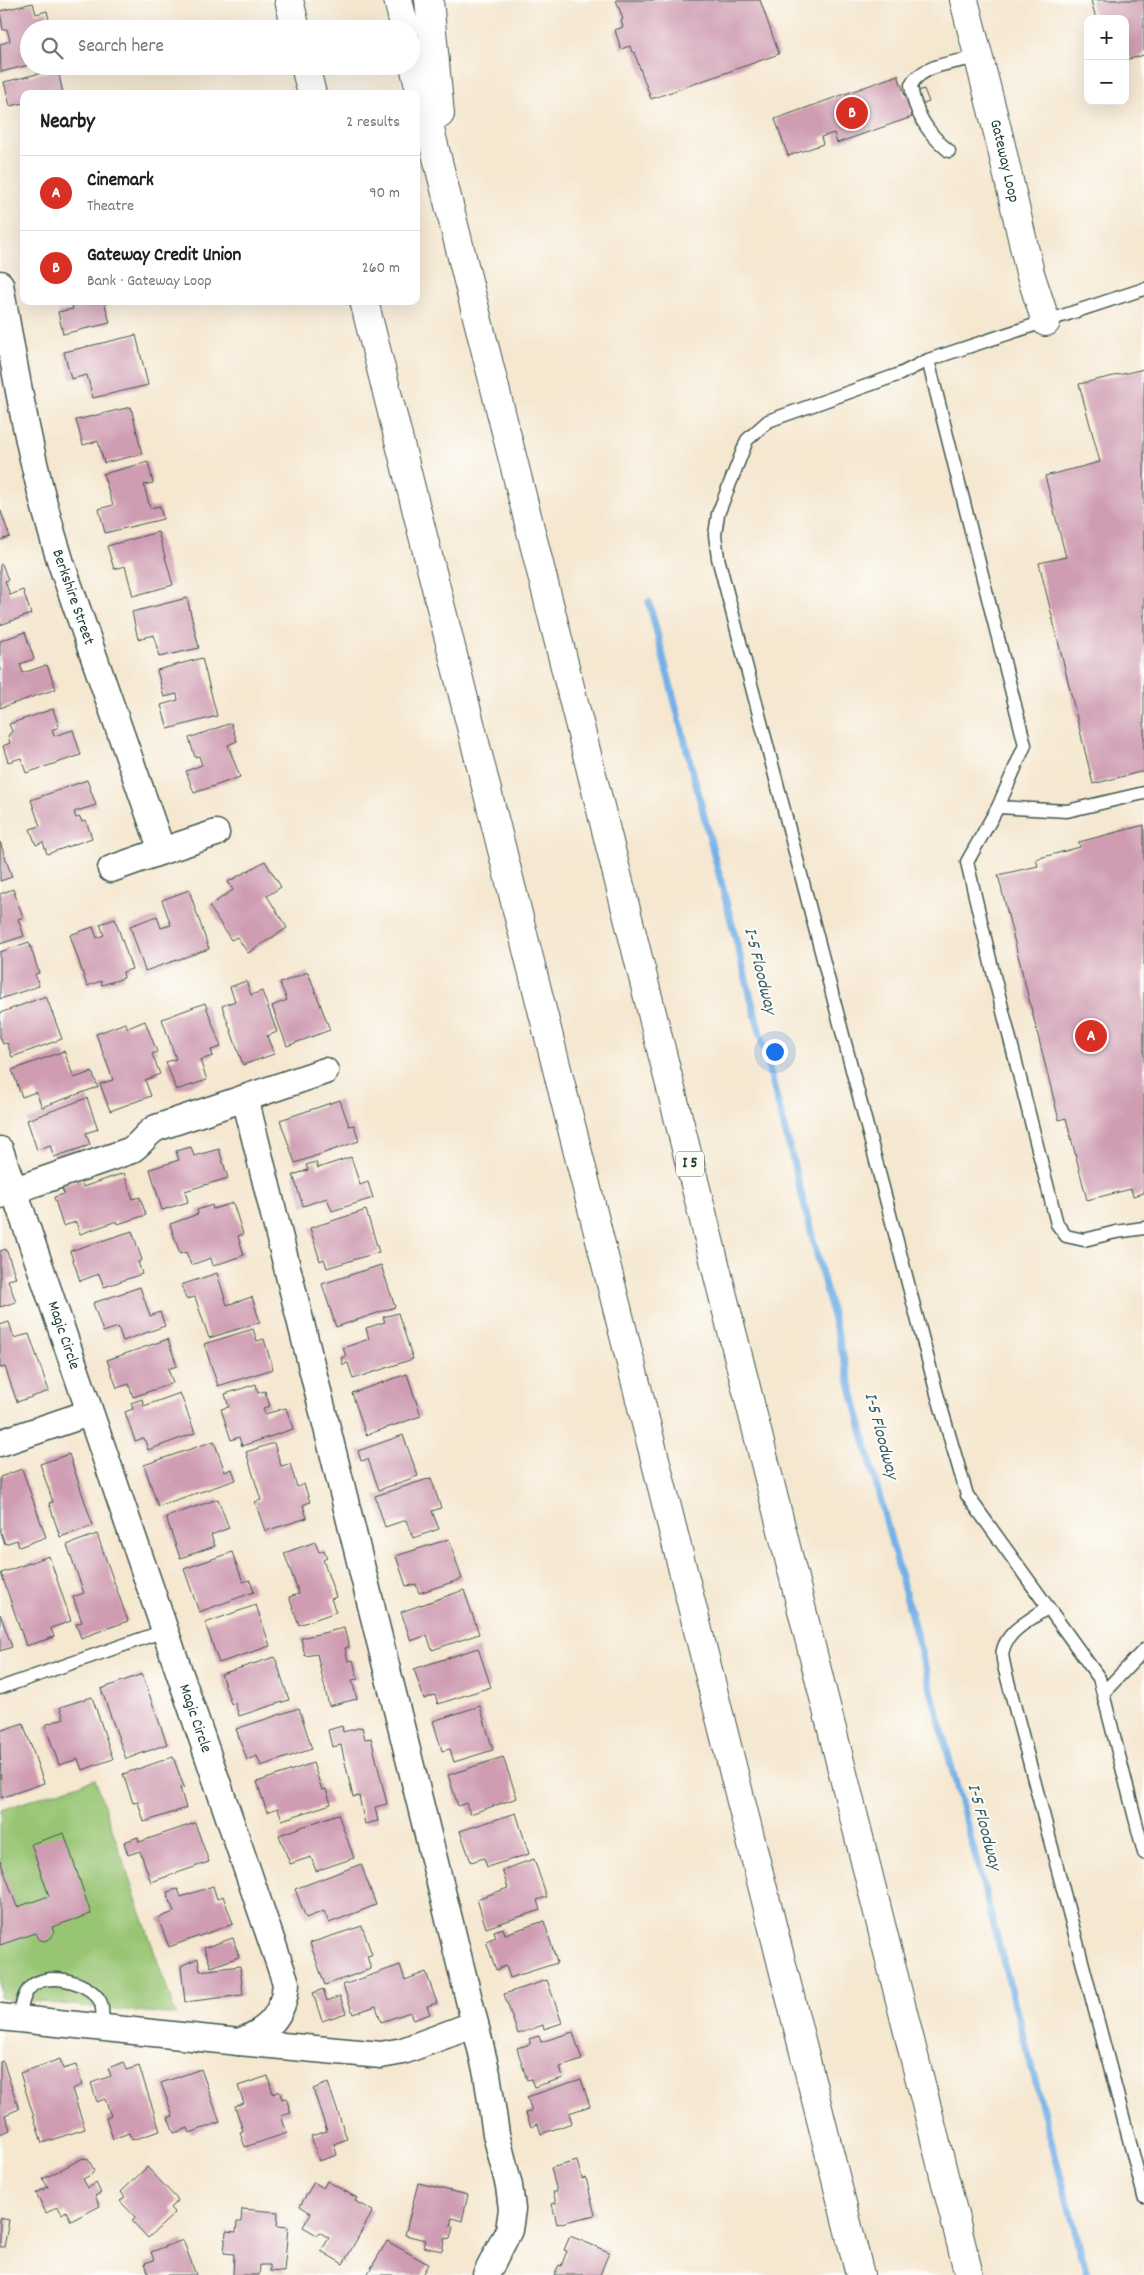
<!DOCTYPE html>
<html lang="en">
<head>
<meta charset="utf-8">
<style>
	:root { --surface:#fff; --page:#f2f2f2; --text:#202124; --muted:#757577; --line:#e0e0e0; --accent:#d93025 }
	body { margin:0; font-family:Dekko,sans-serif; background:var(--page); color:var(--text) }
	.controls { position:absolute; right:15px; top:15px; display:grid; overflow:hidden; border-radius:10px; box-shadow:0 5px 20px #0002 }
	.controls button { width:45px; height:45px; display:grid; place-items:center; padding:0; border:0; border-bottom:1px solid var(--line); background:var(--surface); color:var(--text); font:25px sans-serif }
	.you { position:absolute; left:774px; top:1051px; width:18px; height:18px; margin:-12px; border:4px solid #fff; border-radius:50%; background:#1a73e8; box-shadow:0 0 0 8px #1a73e833 }
	.badge { display:grid; place-items:center; width:32px; height:32px; border-radius:50%; background:var(--accent); color:#fff; font-size:16px; font-weight:700 }
	.pin { position:absolute; translate:-50% -50%; border:2px solid #fff; box-shadow:0 1px 5px #0006 }
	.list { margin:0; padding:0; list-style:none }
	h2 { display:flex; justify-content:space-between; align-items:center; height:65px; margin:0; padding:0 20px; font-size:21px }
	h2 small { font-size:16px; font-weight:400; color:var(--muted) }
	.list li { display:grid; grid-template-columns:32px 1fr auto; gap:15px; align-items:center; box-sizing:border-box; height:75px; padding:0 20px; border-top:1px solid var(--line) }
	.list b { display:block; font-size:19px; white-space:nowrap }
	.list p { margin:0; font-size:16px; white-space:nowrap; color:var(--muted) }
	.list em { font-size:16px; font-style:normal; color:var(--muted) }
	.icon { flex:none; width:28px; height:28px; fill:none; stroke:currentColor; stroke-width:2; stroke-linecap:round; stroke-linejoin:round }
	.map { position:relative; flex:none; width:1144px; height:2275px; overflow:hidden }
	.search { position:absolute; background:var(--surface); box-shadow:0 5px 20px #0002; left:20px; top:20px; width:400px; height:55px; display:flex; align-items:center; gap:12px; box-sizing:border-box; padding:0 18px; border-radius:28px; color:var(--muted); font-size:19px }
	.panel { position:absolute; background:var(--surface); box-shadow:0 5px 20px #0002; left:20px; top:90px; width:400px; height:215px; border-radius:10px }
	.map>svg:first-child { display:block }
</style>
</head>
<body>
<div class="map">
<svg width="1144" height="2275" viewBox="0 0 1144 2275">
	<rect width="100%" height="100%" fill="#fdfcf7"/>
	<filter id="ink" filterUnits="userSpaceOnUse"><feTurbulence type="fractalNoise" baseFrequency=".02" numOctaves="2"/><feDisplacementMap in="SourceGraphic" scale="10" xChannelSelector="R" yChannelSelector="G"/><feConvolveMatrix kernelMatrix="1 2 1 2 8 2 1 2 1" color-interpolation-filters="sRGB"/></filter>
	<filter id="wash" filterUnits="userSpaceOnUse"><feTurbulence type="fractalNoise" baseFrequency=".0096" numOctaves="4" result="noise"/><feDisplacementMap in="SourceGraphic" scale="20" xChannelSelector="R" yChannelSelector="G"/><feGaussianBlur stdDeviation="1.12" result="paint"/><feColorMatrix in="noise" values="0 0 0 0 0 0 0 0 0 0 0 0 0 0 0 0 0 1.4 0 .05"/><feComposite in="paint" operator="in"/></filter>
	<g filter="url(#wash)">
		<rect width="100%" height="100%" fill="#f5e7d0"/>
		<path fill="#98c573" stroke="#5c8154" d="M95 1779 176 2015 0 1998V1808L1 1810Z"/>
		<g fill="none" stroke-linecap="round" stroke-linejoin="round">
			<path stroke="#75b1e7" stroke-width="7" d="M649 602 874 1476 1087 2275"/>
		</g>
		<g id="blocks">
			<path fill="#cf9cb2" d="M616 0H760L779 54 651 99 634 52H632L630 46 621 49 615 30 623 27 621 20 623 19Z
				M1091 0H1144V55L1125 60V19H1096Z
				M33 3 36 14 47 11 51 29H29V65L1 72 0 44 10 41 7 29 3 30 0 11Z
				M58 69 63 94H24V103L10 106 4 82Z
				M898 75 905 96 924 89 929 102 910 109 912 117 837 143 834 133 821 137 823 144 788 156 775 119Z
				M71 301H104L110 323 63 334 58 312 73 309Z
				M136 335 148 385 93 398 87 375 71 379 64 352Z
				M1144 369V771L1093 784 1039 563 1066 557 1045 476 1100 462 1079 384Z
				M131 407 142 454 104 463 98 441 83 445 76 420Z
				M148 462 153 483 144 485 150 508 160 506 163 519 105 533 99 509 113 505 103 474Z
				M0 509 10 537 0 540Z
				M158 532 173 585 133 596 125 566 114 569 107 546Z
				M2 564 8 580 5 581 10 595 23 590 31 614 0 625V565Z
				M187 598 199 648 159 657 154 635 138 639 132 612Z
				M25 632 34 659 20 664 23 673 47 665 56 689 0 708V641Z
				M202 658 217 716 168 729 161 705 178 700 177 694 164 697 157 670Z
				M53 709 59 727 52 730 54 736 73 730 81 755 26 773 21 758 8 762 3 746 10 743 8 736 12 731 9 724Z
				M231 723 237 741 228 745 240 777 194 793 186 771 202 765 199 756 195 757 189 738Z
				M87 780 96 805 74 812 76 818 80 817 82 822 86 821 92 838 47 854 43 842 36 845 30 829 40 826 31 800Z
				M1144 825V1193L1133 1196 1131 1189 1087 1200 1066 1118 1059 1120 998 875 1038 866 1036 859 1080 847 1079 842Z
				M0 842 12 877 0 881Z
				M265 861 281 887 267 896 287 928 248 953 237 937 231 940 209 906 233 890 228 882Z
				M13 889 23 917 18 919 24 936 0 944V894Z
				M189 890 209 949 145 971 130 926 157 916 161 928 171 925 162 900Z
				M115 919 132 969 123 972 124 978 102 985 101 981 87 986 70 935 93 927 97 938 104 935 100 924Z
				M29 942 39 973 35 974 39 986 0 999V952Z
				M308 972 330 1030 287 1046 272 1006 287 1000 280 983Z
				M246 981 251 995 262 991 277 1032 267 1036 274 1054 243 1065 222 1006 235 1001 230 987Z
				M46 996 62 1039 12 1057 7 1043 3 1044 0 1037V1013Z
				M205 1003 221 1047 211 1050 213 1056 200 1060 207 1080 176 1090 166 1062 176 1059 162 1019Z
				M145 1021 157 1052 152 1054 160 1074 145 1080 151 1096 110 1111 100 1084 113 1080 96 1034 125 1023 128 1028Z
				M64 1051 74 1078 92 1072 98 1087 42 1107 36 1092 22 1097 12 1070Z
				M87 1098 98 1129 86 1133 90 1145 54 1157 50 1145 37 1150 27 1120Z
				M340 1100 349 1126 354 1125 359 1141 295 1163 280 1120Z
				M191 1147 194 1156 219 1149 228 1178 185 1191 188 1202 162 1210 150 1169 179 1160 176 1151Z
				M351 1157 360 1185 368 1182 373 1198 332 1211 327 1198 303 1206 293 1175 308 1170 306 1165 316 1162 318 1168Z
				M124 1173 133 1199 140 1197 146 1215 118 1224 117 1221 80 1234 76 1222 63 1226 54 1197 64 1194 61 1185 80 1179 83 1187Z
				M233 1203 243 1234 238 1236 244 1255 213 1266 211 1258 191 1265 186 1252 180 1254 170 1224 198 1214 197 1210 212 1205 213 1209Z
				M366 1210 379 1252 327 1268 324 1259 320 1261 310 1228Z
				M132 1231 142 1260 138 1262 142 1274 104 1287 99 1274 80 1281 70 1251Z
				M6 1249 16 1278 8 1280 16 1302 0 1307V1251Z
				M381 1265 395 1307 336 1327 322 1284Z
				M217 1273 227 1305 252 1297 260 1322 209 1338 195 1297 186 1299 181 1285Z
				M140 1287 150 1316 160 1312 165 1326 123 1341 118 1327 103 1332 93 1303Z
				M398 1313 413 1359 353 1379 348 1363 343 1365 341 1358 346 1356 343 1348 369 1339 366 1328 385 1322 383 1317Z
				M9 1322 14 1338 29 1334 49 1391 17 1402 5 1367 0 1368V1325Z
				M253 1329 257 1341 264 1339 273 1369 218 1386 204 1344Z
				M168 1339 177 1366 168 1369 173 1383 133 1397 129 1384 117 1388 107 1360Z
				M407 1374 421 1416 366 1435 352 1393Z
				M256 1384 258 1393 265 1391 270 1406 263 1408 265 1414 286 1408 293 1429 242 1446 239 1437 231 1440 221 1409 229 1407 225 1394Z
				M180 1393 195 1433 148 1450 144 1438 135 1441 125 1412 133 1409 131 1403 142 1399 144 1406Z
				M403 1435 418 1476 379 1490 368 1459 361 1461 358 1451Z
				M214 1441 225 1472 232 1469 236 1480 158 1506 144 1465Z
				M274 1443 281 1466 290 1464 297 1487 304 1484 310 1502 303 1505 307 1518 265 1531 255 1502 261 1500 246 1452Z
				M69 1454 93 1526 60 1537 49 1503 53 1502 40 1464Z
				M22 1469 46 1537 19 1547 17 1540 5 1544 0 1530V1477Z
				M431 1478 441 1508 432 1511 439 1529 413 1538 406 1520 385 1527 375 1496Z
				M218 1499 229 1528 211 1535 215 1546 180 1558 166 1517Z
				M97 1534 128 1621 81 1638 76 1624 82 1622 73 1597 84 1593 67 1545Z
				M449 1539 462 1579 419 1593 416 1584 406 1586 396 1556Z
				M315 1542 319 1552 324 1550 327 1558 323 1560 336 1597 331 1599 336 1612 299 1625 289 1597 299 1594 284 1553Z
				M232 1552 243 1582 250 1580 254 1592 199 1612 184 1569Z
				M49 1556 71 1621 51 1628 54 1637 26 1646 1 1573Z
				M464 1590 479 1634 432 1650 427 1635 411 1641 401 1612Z
				M256 1605 270 1646 219 1663 205 1623Z
				M0 1614 12 1647 0 1651Z
				M344 1628 349 1647 345 1648 348 1661 353 1660 358 1679 352 1680 357 1699 329 1706 317 1654 305 1656 301 1638Z
				M478 1648 491 1687 438 1704 435 1695 424 1699 414 1669Z
				M275 1657 289 1700 239 1716 235 1703 231 1704 221 1674Z
				M142 1674 167 1744 126 1759 101 1689Z
				M92 1697 113 1759 82 1770 78 1759 59 1765 45 1725 64 1718 60 1707Z
				M480 1706 493 1750 454 1762 450 1749 442 1751 433 1721Z
				M299 1708 312 1749 261 1766 257 1756 247 1760 236 1729Z
				M23 1723 44 1783 1 1798 0 1731Z
				M342 1726 343 1732 362 1727 365 1739 371 1738 387 1804 375 1807 378 1821 365 1824 359 1796 353 1797 341 1745 332 1747 328 1730Z
				M173 1757 184 1787 180 1788 186 1808 144 1822 138 1802 133 1803 123 1774Z
				M503 1757 517 1798 470 1814 466 1803 458 1806 448 1775Z
				M313 1763 322 1790 326 1789 331 1804 282 1820 278 1808 267 1812 257 1782Z
				M516 1813 529 1854 487 1867 484 1858 471 1862 460 1831Z
				M338 1814 354 1858 316 1871 311 1857 290 1864 279 1835Z
				M195 1823 209 1862 151 1882 140 1851 128 1855 124 1842 138 1837 139 1842Z
				M64 1833 91 1914 52 1927 54 1933 51 1938 44 1941 38 1939 35 1933 0 1945V1860L17 1907 49 1896 31 1844Z
				M534 1859 547 1897 537 1900 540 1910 486 1928 477 1899 508 1888 502 1870Z
				M361 1864 376 1905 329 1923 324 1911 306 1918 295 1889Z
				M213 1886 217 1899 223 1896 233 1924 169 1947 158 1918 174 1912 167 1892 178 1889 181 1897Z
				M544 1921 557 1963 510 1978 506 1966 496 1970 486 1941 496 1937 494 1931 503 1928 505 1934Z
				M362 1926 372 1955 367 1956 371 1969 325 1985 310 1943Z
				M233 1938 239 1957 211 1967 204 1948Z
				M198 1958 200 1971 240 1966 243 1995 185 2002 181 1966Z
				M400 1965 405 1980 426 1972 437 2003 427 2006 430 2014 413 2020 410 2012 381 2022 376 2006 353 2014 343 1985Z
				M547 1980 562 2023 544 2029 543 2025 518 2034 504 1994Z
				M323 1989 327 2001 340 1996 346 2013 322 2021 313 1993Z
				M573 2032 582 2060 560 2067 563 2078 534 2087 531 2079 527 2080 517 2048 531 2044 529 2039 539 2036 541 2042Z
				M60 2059 63 2069 76 2065 82 2085 72 2089 85 2129 42 2143 20 2073Z
				M3 2061 19 2109 5 2115 10 2130 0 2134V2062Z
				M124 2062 127 2070 139 2066 160 2131 132 2140 129 2133 113 2139 106 2118 111 2116 105 2099 97 2102 91 2083 111 2076 108 2068Z
				M201 2069 220 2122 190 2133 188 2128 174 2133 168 2118 173 2116 161 2083Z
				M268 2076 273 2094 279 2091 282 2099 286 2098 291 2113 281 2116 287 2133 245 2147 240 2132 243 2131 235 2106 244 2103 238 2086Z
				M581 2079 590 2106 569 2113 572 2123 541 2134 538 2124 531 2127 526 2113 532 2111 527 2097Z
				M328 2083 347 2139 334 2144 337 2155 319 2161 311 2136 327 2131 313 2089Z
				M83 2158 88 2159 94 2170 92 2174 83 2179 88 2188 96 2183 101 2193 95 2196 100 2206 71 2221 66 2211 62 2214 58 2207 46 2213 36 2193 48 2187 43 2179Z
				M577 2161 582 2179 586 2178 595 2215 557 2224 552 2204 556 2203 553 2192H557L551 2168Z
				M147 2167 178 2200 170 2208 175 2213 148 2238 132 2221 135 2217 120 2201 125 2197 121 2192Z
				M327 2181 357 2198 355 2201 373 2211 343 2264 321 2251 329 2238 319 2232 317 2235 303 2227 311 2213 300 2206 314 2182 323 2188Z
				M418 2183 468 2195 462 2221 452 2218 450 2226 453 2227 450 2239 445 2238 442 2251 423 2247 425 2240 405 2235Z
				M242 2209 278 2212 277 2226 288 2227 284 2272 270 2271V2265H260L259 2275H233L234 2254 224 2253 226 2231 236 2232 237 2222H241Z
				M0 2218 9 2220 4 2247H0Z
				M570 2236 609 2252 600 2275H554L559 2265 561 2266 567 2251 564 2250Z
				M183 2240 196 2275H149L145 2263 154 2260 151 2252Z
				M387 2241 428 2264 422 2275H367Z"/>
		</g>
	</g>
	<g filter="url(#ink)">
		<use href="#blocks" fill-opacity="0" stroke="#3f564b" stroke-width="1"/>
		<g fill="none" stroke-linecap="round" stroke-linejoin="round">
			<g stroke="#3f564b" stroke-width="15">
				<path id="service" d="M949 151C928 134 914 113 911 85 922 64 958 62 979 57
					M1144 289 928 360 900 374 768 421 747 440 718 514 715 535 718 558 937 1394 967 1495 1099 1678 1144 1853
					M928 360 1025 745 998 807 967 862 993 972 1057 1224 1066 1236 1084 1240 1116 1232 1144 1228
					M998 807 1067 811 1144 793
					M1048 1607C1033 1619 1008 1629 1003 1650 1001 1655 1004 1664 1005 1670L1144 2196
					M0 1688 164 1631
					M1103 1693 1144 1650
					M19 2020C21 2010 22 1998 28 1990 43 1969 89 1981 100 2001 104 2009 102 2019 102 2028"/>
			</g>
			<g stroke="#3f564b" stroke-width="29">
				<g id="minor">
					<path id="s1" d="M0 284C16 378 32 472 61 563L162 851 111 869"/>
					<path d="M162 851 216 833"/>
					<path d="M245 1098 325 1071"/>
					<path id="s2" d="M0 1150 286 1983C284 2016 268 2031 239 2042L0 2017"/>
					<path d="M0 1195 129 1151C141 1145 145 1134 156 1128L245 1098 475 2024 403 2051 381 2055 239 2042"/>
					<path d="M0 1443 89 1413"/>
					<path d="M475 2024 487 2074 496 2134 509 2186 512 2209 509 2230 486 2275"/>
				</g>
			</g>
			<g stroke="#3f564b" stroke-width="30">
				<g id="tertiary">
					<path id="s3" d="M964 0 1000 141 1030 273 1046 322"/>
				</g>
			</g>
			<g stroke="#3f564b" stroke-width="30">
				<path id="motorway" d="M289 0 296 29
					M398 0 405 29
					M429 0 440 114
					M411 54 969 2275
					M305 66 312 94
					M364 301 860 2275"/>
			</g>
			<use href="#service" stroke="#fff" stroke-width="12"/>
			<use href="#minor" stroke="#fff" stroke-width="26"/>
			<use href="#tertiary" stroke="#fff" stroke-width="28"/>
			<use href="#motorway" stroke="#fff" stroke-width="28"/>
		</g>
	</g>
	<g text-anchor="middle" dominant-baseline="central" stroke-width="4" stroke-linejoin="round" paint-order="stroke">
		<rect fill="#fdfcf7" stroke="#62766e" stroke-width="1" x="676" y="1151.5" width="28" height="25" rx="4"/>
		<g font-size="15" font-weight="bold" fill="#1f3d34">
			<text x="690" y="1164">I 5</text>
		</g>
		<g font-size="16" fill="#1f3d34" stroke="#fdfcf7">
			<text stroke="none"><textPath href="#s3" startOffset="166">Gateway Loop</textPath></text>
			<text stroke="none"><textPath href="#s1" startOffset="322">Berkshire Street</textPath></text>
			<text stroke="none"><textPath href="#s2" startOffset="196">Magic Circle</textPath></text>
			<text stroke="none"><textPath href="#s2" startOffset="601">Magic Circle</textPath></text>
		</g>
		<g font-size="18" font-style="italic" fill="#39606a" stroke="#fdfcf7">
			<text transform="translate(759 971) rotate(76)">I-5 Floodway</text>
			<text transform="translate(880 1436) rotate(75)">I-5 Floodway</text>
			<text transform="translate(983 1827) rotate(75)">I-5 Floodway</text>
		</g>
	</g>
</svg>
<div class="controls">
<button>+</button>
<button>−</button>
</div>
<div class="you"></div>
<div class="pin badge" style="left:1091px;top:1036px">A</div>
<div class="pin badge" style="left:852px;top:113px">B</div>
<div class="search"><svg class="icon" aria-label="search" viewBox="0 0 24 24"><circle cx="10" cy="10" r="6"/><path d="M15 15l6 6"/></svg>Search here</div>
<section class="panel">
<h2>Nearby<small>2 results</small></h2>
<ul class="list">
<li><span class="badge">A</span><div><b>Cinemark</b><p>Theatre</p></div><em>90 m</em></li>
<li><span class="badge">B</span><div><b>Gateway Credit Union</b><p>Bank · Gateway Loop</p></div><em>260 m</em></li>
</ul>
</section>
</div>
</body>
</html>
